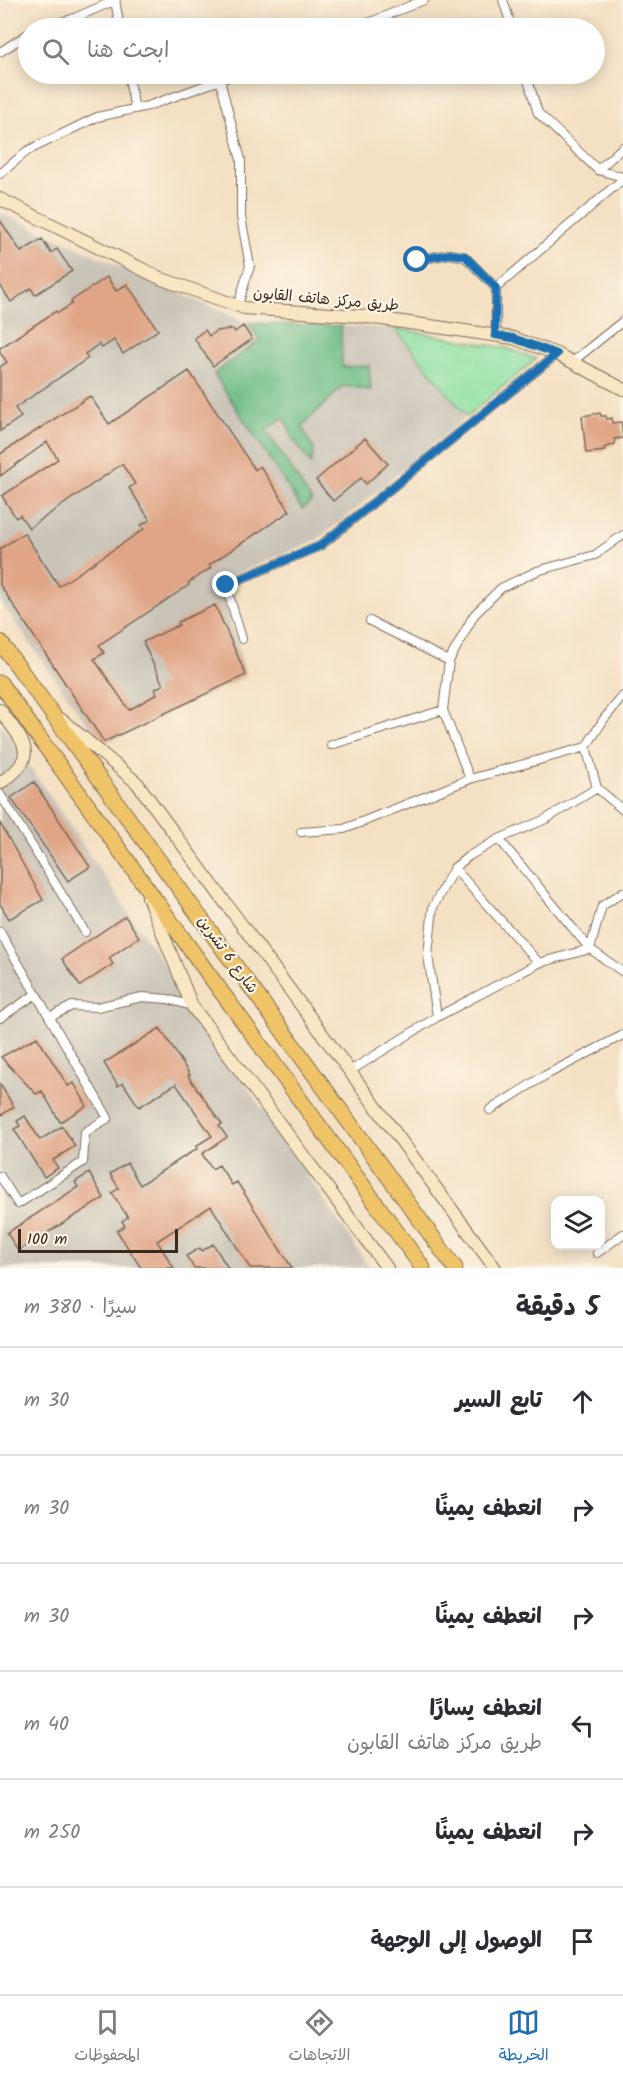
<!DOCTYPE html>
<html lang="ar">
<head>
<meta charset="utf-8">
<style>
	:root { --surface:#fff; --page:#f7f7f7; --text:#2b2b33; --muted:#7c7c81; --line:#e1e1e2; --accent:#1f6fb2 }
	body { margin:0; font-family:Kalam,"Playpen Sans Arabic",sans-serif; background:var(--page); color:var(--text); direction:rtl }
	.controls { position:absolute; right:18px; bottom:18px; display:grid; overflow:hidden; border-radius:12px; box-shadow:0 3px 15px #0003 }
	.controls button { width:54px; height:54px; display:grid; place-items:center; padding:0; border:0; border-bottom:2px solid var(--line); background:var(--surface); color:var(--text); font:30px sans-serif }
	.scale { position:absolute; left:18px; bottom:15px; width:160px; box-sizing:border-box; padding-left:6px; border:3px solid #3b2a1e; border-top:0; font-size:16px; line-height:21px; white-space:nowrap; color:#3b2a1e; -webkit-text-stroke:4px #fcf5e5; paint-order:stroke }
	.stop { position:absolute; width:18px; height:18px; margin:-14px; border:4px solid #1f6fb2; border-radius:50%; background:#fff }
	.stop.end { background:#1f6fb2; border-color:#fff; box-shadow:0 2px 6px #0008 }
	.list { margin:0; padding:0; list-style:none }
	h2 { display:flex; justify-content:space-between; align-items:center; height:78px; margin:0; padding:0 24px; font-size:26px }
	h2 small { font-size:20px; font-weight:400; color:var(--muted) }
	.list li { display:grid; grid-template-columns:39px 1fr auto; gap:18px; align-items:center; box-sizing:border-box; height:108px; padding:0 24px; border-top:2px solid var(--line) }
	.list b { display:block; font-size:22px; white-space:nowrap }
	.list p { margin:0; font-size:20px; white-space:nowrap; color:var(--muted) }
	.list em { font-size:20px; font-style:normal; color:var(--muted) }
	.icon { flex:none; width:33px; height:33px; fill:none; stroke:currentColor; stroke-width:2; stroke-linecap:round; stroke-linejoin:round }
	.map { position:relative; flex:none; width:623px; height:1268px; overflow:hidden; direction:ltr }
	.search { position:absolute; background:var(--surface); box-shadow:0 3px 15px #0003; left:18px; right:18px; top:18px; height:66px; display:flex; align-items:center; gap:15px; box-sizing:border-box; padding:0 21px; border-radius:33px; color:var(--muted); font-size:22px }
	.sheet { height:726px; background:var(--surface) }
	nav { display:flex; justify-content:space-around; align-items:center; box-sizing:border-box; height:84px; border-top:2px solid var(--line); background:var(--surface); font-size:16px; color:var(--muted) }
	nav a { display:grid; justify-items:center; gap:3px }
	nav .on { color:var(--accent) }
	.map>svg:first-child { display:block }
</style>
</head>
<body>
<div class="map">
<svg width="623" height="1268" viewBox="0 0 623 1268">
	<rect width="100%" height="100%" fill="#fcf5e5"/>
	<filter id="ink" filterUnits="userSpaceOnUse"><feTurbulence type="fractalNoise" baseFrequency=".0167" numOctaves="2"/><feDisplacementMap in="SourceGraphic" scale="12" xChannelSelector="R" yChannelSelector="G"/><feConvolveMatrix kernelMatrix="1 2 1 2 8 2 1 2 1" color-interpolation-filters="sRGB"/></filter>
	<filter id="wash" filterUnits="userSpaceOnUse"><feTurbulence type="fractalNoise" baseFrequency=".008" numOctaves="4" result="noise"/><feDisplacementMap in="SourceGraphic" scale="24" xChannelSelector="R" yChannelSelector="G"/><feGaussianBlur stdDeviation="1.35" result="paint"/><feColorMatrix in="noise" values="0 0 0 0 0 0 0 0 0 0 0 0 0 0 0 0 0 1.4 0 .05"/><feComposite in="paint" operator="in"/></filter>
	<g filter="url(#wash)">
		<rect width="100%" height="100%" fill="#f4e0c3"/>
		<path fill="#c9c3b8" d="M0 213 248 323 395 328 467 417 345 518 316 540 220 581 246 676 102 745 0 601Z
			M0 723 370 1268H0Z"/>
		<path fill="#8be0a2" stroke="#638560" stroke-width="1.5" d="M395 328 506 348 536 359 467 417Z"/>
		<path fill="#70be88" stroke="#567453" stroke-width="1.5" d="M248 323 341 326 342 367 369 366 371 390 343 386 302 426 314 450 311 464 293 439 284 417 266 430 312 501 302 509 214 374 260 340Z"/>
		<g id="blocks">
			<path fill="#e0a587" d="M0 220 21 252 42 239 51 253 57 249 72 271 35 295 31 288 11 302 0 285Z
				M107 277 116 291 127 284 158 330 123 354 114 340 102 348 99 344 85 354 88 358 15 408 21 417 0 431V367L7 362 0 353V348L56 311 58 313 72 304 71 301Z
				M243 326 252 339 213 366 194 338 205 330 209 336 216 331 233 329 235 332Z
				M189 371 255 470 260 466 290 511 209 565 211 568 188 583 189 585 99 645 104 653 94 659 129 710 157 694 155 689 163 685 143 642 179 625 178 622 215 605 246 675 104 742 0 585V549L24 533 59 586 144 529 141 525 150 520 129 488 135 484 122 464 29 528 20 515 16 518 2 496 58 459 47 442 0 476V454L90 396 109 424Z
				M600 413 601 416H606L607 419 612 418V423L621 422 623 438 614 439 615 444 604 448 605 451 586 453 582 416Z
				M365 438 388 464 366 484 361 478 333 501 316 480Z
				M34 782 90 867 68 881 11 798Z
				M0 823 43 900 9 919 0 904Z
				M125 916 139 937 109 958 113 964 80 986 62 959Z
				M160 1028 190 1075 188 1076 222 1124 219 1126 227 1137 202 1154 212 1169 219 1165 232 1185 237 1182 292 1268H250L211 1206 157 1241 174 1268H141L117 1231 125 1226 122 1221 128 1217 112 1193 119 1188 110 1174 127 1163 140 1185 198 1148 196 1146 212 1136 176 1084 139 1107 123 1083 118 1086 104 1063Z
				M37 1037 68 1086 74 1083 87 1106 60 1122 42 1091 36 1094 1 1057Z
				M0 1084 14 1107 0 1116Z
				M25 1116 40 1140 62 1126 75 1146 53 1160 58 1168 44 1177 14 1129 20 1126 17 1121Z
				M89 1173 104 1198 18 1251 7 1233 78 1187 75 1182Z
				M213 1244 228 1268H194L186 1256 200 1248 202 1251Z"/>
		</g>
	</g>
	<g filter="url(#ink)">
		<use href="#blocks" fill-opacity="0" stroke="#7c6a58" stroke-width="1.5"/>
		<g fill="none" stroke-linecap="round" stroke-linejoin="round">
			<g stroke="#7c6a58" stroke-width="10">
				<path id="street" d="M115 0 120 28
					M503 0 512 28
					M37 28 72 19 116 0
					M356 28 424 0
					M0 52 28 34
					M128 74 135 109
					M526 74 538 113 598 170 623 147
					M220 80 241 160V217L250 266 238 305
					M598 170 623 177
					M0 174 27 151 97 117 148 106 237 74
					M417 260 450 254 465 257 496 288
					M496 335V288L623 179
					M572 362 623 321
					M370 621 449 661
					M242 639 226 585 320 546 557 354
					M623 696 604 719 586 747 597 788 623 810
					M331 745 443 710
					M470 779 443 710 449 661 474 615 501 588 537 571 595 555 623 535
					M0 794 85 932
					M301 832 344 829 470 779 586 747
					M499 839 590 949
					M454 868 539 963
					M0 932 108 1118 85 1132 83 1162 18 1204 0 1176
					M590 949 602 906 623 892
					M50 1017 72 1006 97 1007 142 997 168 999 192 1006
					M437 1017 428 955 433 907 454 868 469 856 499 839 546 819 597 788
					M0 1018 36 994
					M350 1071 437 1017 539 963 590 949 623 972
					M490 1110 544 1076 623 1035
					M597 1253 623 1234"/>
			</g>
			<g stroke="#7c6a58" stroke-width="14">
				<path id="secondary" d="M0 199 162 279 244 308 361 316 513 338 557 354 623 389
					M0 710C23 742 42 756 0 783
					M62 720 137 783 495 1268
					M148 897 192 1006 387 1268"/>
			</g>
			<g stroke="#7c6a58" stroke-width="17">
				<path id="highway" d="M0 642 455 1268
					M0 683 209 975 423 1268"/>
			</g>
			<use href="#street" stroke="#fff" stroke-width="8"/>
			<use href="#secondary" stroke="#f9e7c3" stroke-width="12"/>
			<use href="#highway" stroke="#efc469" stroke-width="15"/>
		</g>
	</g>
	<g fill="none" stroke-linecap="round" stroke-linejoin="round" filter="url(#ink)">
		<path stroke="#1f6fb2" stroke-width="8" d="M226 585 320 546 557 354 513 338 495 335 496 288 465 256 450 254 417 260"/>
	</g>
	<g text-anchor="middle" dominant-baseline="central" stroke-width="4.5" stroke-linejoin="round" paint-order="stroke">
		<g font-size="15" fill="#3b2a1e" stroke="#fcf5e5">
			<text transform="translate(326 300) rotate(5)">طريق مركز هاتف القابون</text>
			<text transform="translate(227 955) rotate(54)">شارع 6 تشرين</text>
		</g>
	</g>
</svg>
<div class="controls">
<button><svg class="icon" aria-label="layers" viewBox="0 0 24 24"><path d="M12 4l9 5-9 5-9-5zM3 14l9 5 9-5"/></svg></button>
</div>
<div class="scale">100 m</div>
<div class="stop" style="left:417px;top:260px"></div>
<div class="stop end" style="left:226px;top:585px"></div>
<div class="search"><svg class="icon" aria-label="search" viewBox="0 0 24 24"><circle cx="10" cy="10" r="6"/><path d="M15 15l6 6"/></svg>ابحث هنا</div>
</div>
<section class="sheet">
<h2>5 دقيقة<small>سيرًا · 380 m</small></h2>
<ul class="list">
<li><svg class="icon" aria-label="ahead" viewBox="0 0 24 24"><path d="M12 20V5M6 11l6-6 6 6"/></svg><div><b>تابع السير</b></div><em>30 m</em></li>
<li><svg class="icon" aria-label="right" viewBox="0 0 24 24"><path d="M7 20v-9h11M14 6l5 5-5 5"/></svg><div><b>انعطف يمينًا</b></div><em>30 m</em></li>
<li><svg class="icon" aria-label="right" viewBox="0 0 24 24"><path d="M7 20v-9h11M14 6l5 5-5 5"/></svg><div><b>انعطف يمينًا</b></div><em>30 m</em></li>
<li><svg class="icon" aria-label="left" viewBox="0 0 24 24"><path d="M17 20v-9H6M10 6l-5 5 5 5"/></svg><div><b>انعطف يسارًا</b><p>طريق مركز هاتف القابون</p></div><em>40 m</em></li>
<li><svg class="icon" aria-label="right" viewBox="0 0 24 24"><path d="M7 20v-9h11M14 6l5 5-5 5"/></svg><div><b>انعطف يمينًا</b></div><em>250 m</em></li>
<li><svg class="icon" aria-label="arrive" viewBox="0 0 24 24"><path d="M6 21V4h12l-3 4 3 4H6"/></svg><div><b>الوصول إلى الوجهة</b></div></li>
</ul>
</section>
<nav>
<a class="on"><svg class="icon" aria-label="map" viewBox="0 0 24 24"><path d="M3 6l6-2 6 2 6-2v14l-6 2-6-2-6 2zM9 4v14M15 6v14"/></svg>الخريطة</a>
<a><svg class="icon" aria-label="directions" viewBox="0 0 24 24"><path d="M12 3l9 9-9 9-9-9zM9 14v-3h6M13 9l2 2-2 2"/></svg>الاتجاهات</a>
<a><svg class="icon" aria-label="saved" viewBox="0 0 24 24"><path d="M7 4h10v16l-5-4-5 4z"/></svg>المحفوظات</a>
</nav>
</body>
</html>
